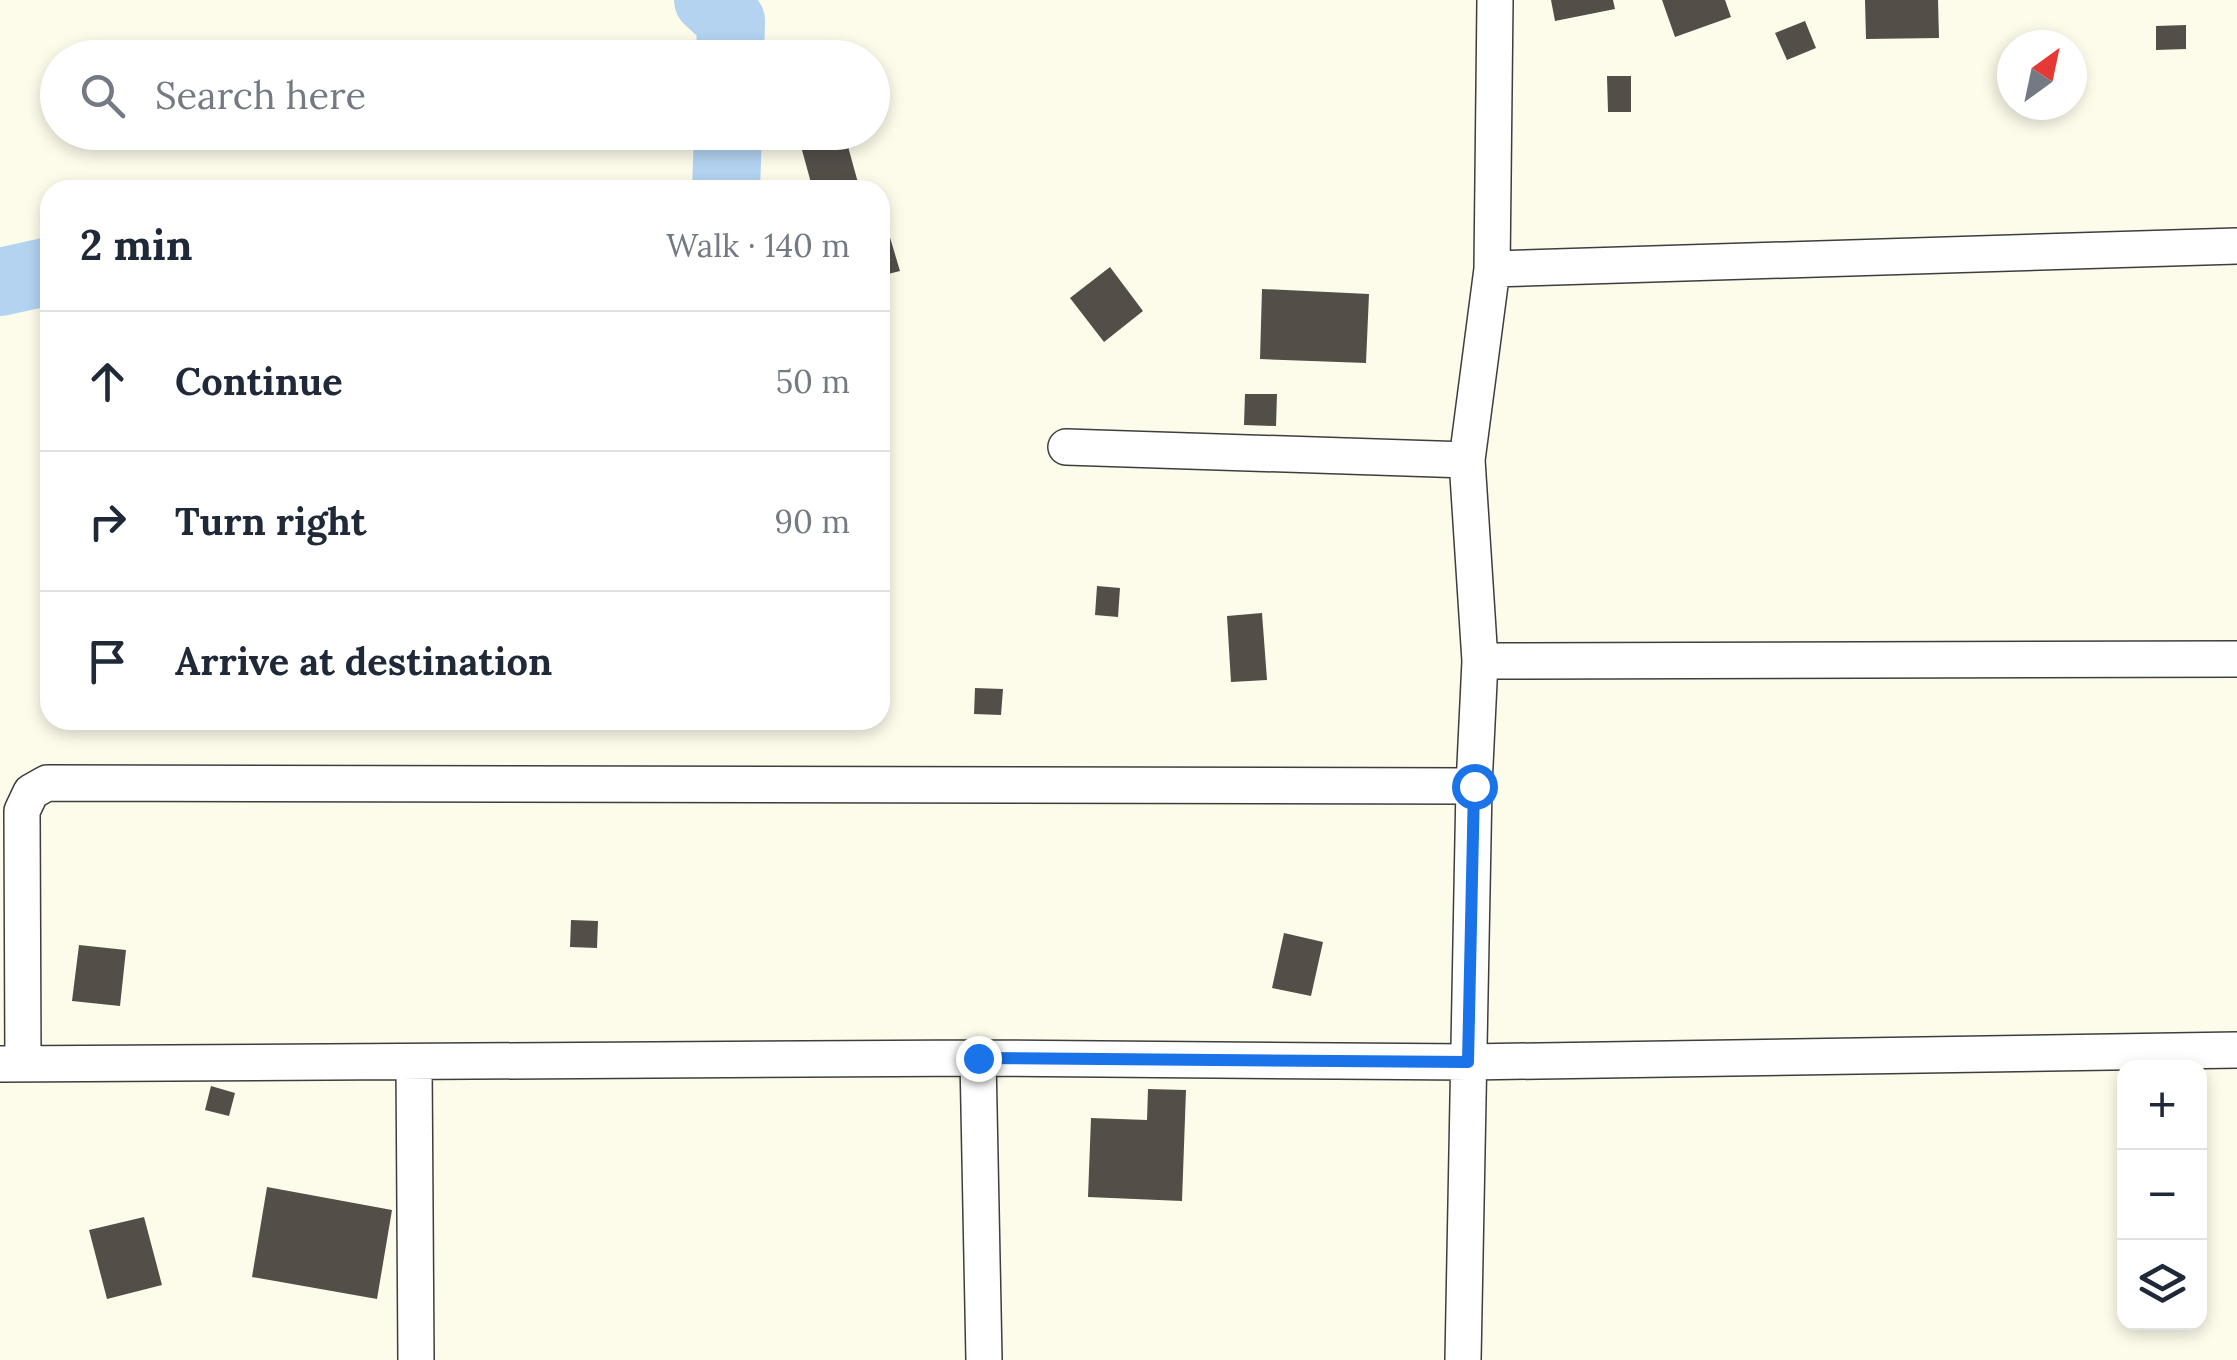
<!DOCTYPE html>
<html lang="en">
<head>
<meta charset="utf-8">
<style>
	:root { --surface:#fff; --page:#f2f2f3; --text:#1f2937; --muted:#747a83; --line:#e0e1e3 }
	body { margin:0; font-family:Lora,serif; background:var(--page); color:var(--text) }
	.controls { position:absolute; right:30px; bottom:30px; display:grid; overflow:hidden; border-radius:20px; box-shadow:0 5px 15px #0003 }
	.controls button { width:90px; height:90px; display:grid; place-items:center; padding:0; border:0; border-bottom:2px solid var(--line); background:var(--surface); color:var(--text); font:50px sans-serif }
	.compass { position:absolute; left:1997px; top:30px; width:90px; height:90px; border-radius:50%; background:var(--surface); box-shadow:0 5px 15px #0003; rotate:33deg }
	.stop { position:absolute; width:30px; height:30px; margin:-22px; border:8px solid #1a73e8; border-radius:50%; background:#fff }
	.stop.end { background:#1a73e8; border-color:#fff; box-shadow:0 2px 10px #0008 }
	.list { margin:0; padding:0; list-style:none }
	h2 { display:flex; justify-content:space-between; align-items:center; height:130px; margin:0; padding:0 40px; font-size:42px }
	h2 small { font-size:32px; font-weight:400; color:var(--muted) }
	.list li { display:grid; grid-template-columns:65px 1fr auto; gap:30px; align-items:center; box-sizing:border-box; height:140px; padding:0 40px; border-top:2px solid var(--line) }
	.list b { display:block; font-size:38px; white-space:nowrap }
	.list em { font-size:32px; font-style:normal; color:var(--muted) }
	.icon { flex:none; width:55px; height:55px; fill:none; stroke:currentColor; stroke-width:2; stroke-linecap:round; stroke-linejoin:round }
	.map { position:relative; flex:none; width:2237px; height:1360px; overflow:hidden }
	.search { position:absolute; background:var(--surface); box-shadow:0 5px 15px #0003; left:40px; top:40px; width:850px; height:110px; display:flex; align-items:center; gap:25px; box-sizing:border-box; padding:0 35px; border-radius:55px; color:var(--muted); font-size:38px }
	.panel { position:absolute; background:var(--surface); box-shadow:0 5px 15px #0003; left:40px; top:180px; width:850px; height:550px; border-radius:30px }
	.map>svg:first-child { display:block }
</style>
</head>
<body>
<div class="map">
<svg width="2237" height="1360" viewBox="0 0 2237 1360">
	<rect width="100%" height="100%" fill="#fdfceb"/>
	<g fill="none" stroke-linecap="round" stroke-linejoin="round">
		<path stroke="#b3d3f1" stroke-width="68" d="M708 0 731 21 730 58
			M726 190 728 132
			M0 282 50 271"/>
	</g>
	<path fill="#534e48" d="M1551 0H1613L1615 9 1555 21Z
		M1662 0H1725L1731 17 1675 37Z
		M1865 0H1938L1939 38 1866 39Z
		M1805 21 1816 48 1787 60 1775 33Z
		M2186 25V49L2156 50V26Z
		M1607 76H1631V112H1608Z
		M797 132H844L860 190H813Z
		M880 204 900 271 880 276Z
		M1110 267 1143 311 1104 342 1070 298Z
		M1262 289 1369 294 1366 363 1260 359Z
		M1245 394H1277L1276 426 1244 425Z
		M1097 586 1120 588 1118 617 1095 615Z
		M1262 613 1267 680 1231 682 1227 616Z
		M975 688 1003 689 1001 715 974 714Z
		M571 920 598 921 597 948 570 947Z
		M1284 933 1323 942 1311 996 1272 988Z
		M79 945 126 950 120 1006 72 1001Z
		M211 1086 235 1093 229 1116 205 1110Z
		M1148 1089 1186 1090 1182 1201 1088 1197 1091 1118 1147 1120Z
		M267 1187 392 1210 377 1299 252 1277Z
		M144 1217 162 1285 107 1299 89 1230Z"/>
	<g fill="none" stroke-linecap="round" stroke-linejoin="round">
		<g stroke="#3e3e3e" stroke-width="38">
			<path id="minor" d="M1492 269 2237 246
				M1066 447 1467 460
				M1480 661 2237 659
				M978 1058 984 1360
				M414 1063 416 1360
				M0 1064 978 1058 1469 1062 2237 1050
				M23 1064 22 811 31 792 47 783 1474 786
				M1463 1360 1474 786 1480 661 1467 460 1492 269 1495 0"/>
		</g>
		<use href="#minor" stroke="#fff" stroke-width="35"/>
	</g>
	<g fill="none" stroke-linecap="round" stroke-linejoin="round">
		<path stroke="#1a73e8" stroke-width="12" d="M978 1058 1468 1062 1474 786"/>
	</g>
</svg>
<div class="controls">
<button>+</button>
<button>−</button>
<button><svg class="icon" aria-label="layers" viewBox="0 0 24 24"><path d="M12 4l9 5-9 5-9-5zM3 14l9 5 9-5"/></svg></button>
</div>
<svg class="compass" viewBox="-18 -18 36 36"><path d="M0-13l5 13h-10z" fill="#e53935"/><path d="M0 13l5-13h-10z" fill="#747a83"/></svg>
<div class="stop" style="left:1474px;top:786px"></div>
<div class="stop end" style="left:978px;top:1058px"></div>
<div class="search"><svg class="icon" aria-label="search" viewBox="0 0 24 24"><circle cx="10" cy="10" r="6"/><path d="M15 15l6 6"/></svg>Search here</div>
<section class="panel">
<h2>2 min<small>Walk · 140 m</small></h2>
<ul class="list">
<li><svg class="icon" aria-label="ahead" viewBox="0 0 24 24"><path d="M12 20V5M6 11l6-6 6 6"/></svg><div><b>Continue</b></div><em>50 m</em></li>
<li><svg class="icon" aria-label="right" viewBox="0 0 24 24"><path d="M7 20v-9h11M14 6l5 5-5 5"/></svg><div><b>Turn right</b></div><em>90 m</em></li>
<li><svg class="icon" aria-label="arrive" viewBox="0 0 24 24"><path d="M6 21V4h12l-3 4 3 4H6"/></svg><div><b>Arrive at destination</b></div></li>
</ul>
</section>
</div>
</body>
</html>
